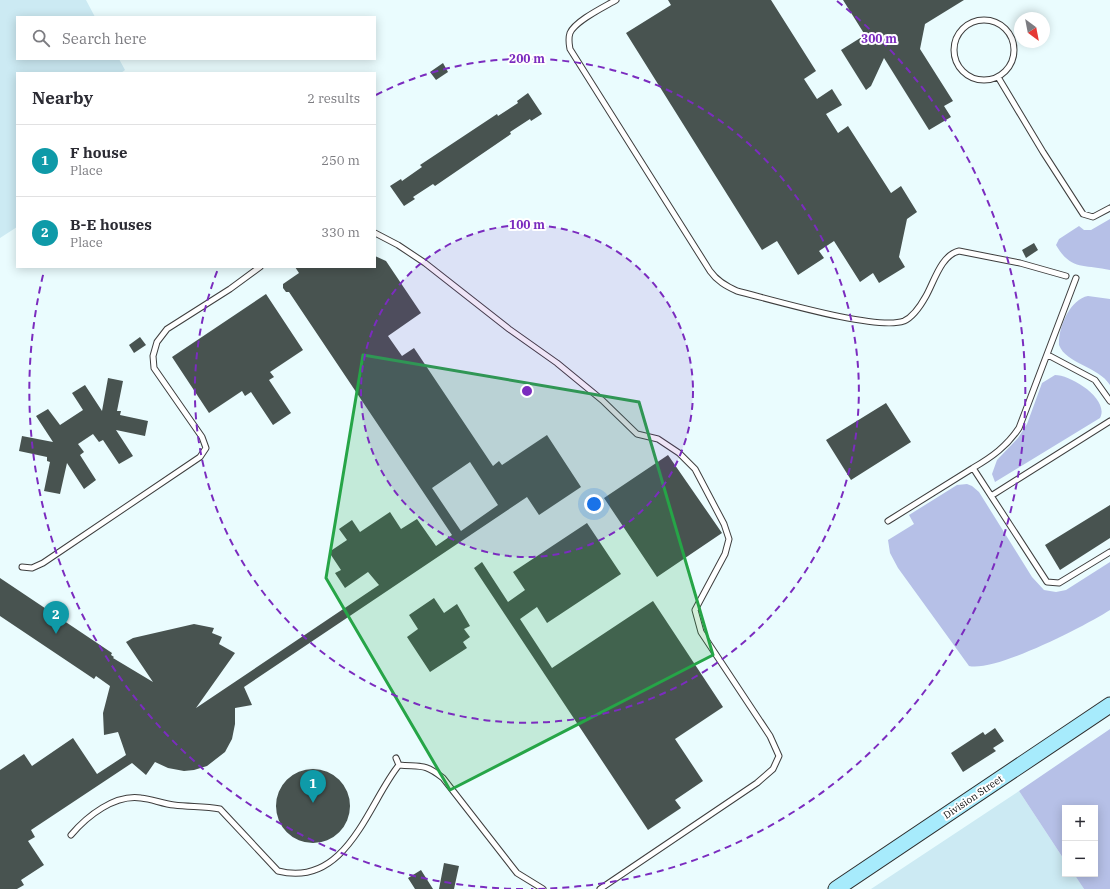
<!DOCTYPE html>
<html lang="en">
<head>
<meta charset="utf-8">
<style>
	:root { --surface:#fff; --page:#f7f7f7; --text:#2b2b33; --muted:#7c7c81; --line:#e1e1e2; --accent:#0b8043 }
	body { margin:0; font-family:"IBM Plex Serif",serif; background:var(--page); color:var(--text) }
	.controls { position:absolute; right:12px; bottom:12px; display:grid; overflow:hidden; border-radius:0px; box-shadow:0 2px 10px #0003 }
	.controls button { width:36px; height:36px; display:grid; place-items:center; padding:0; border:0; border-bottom:1px solid var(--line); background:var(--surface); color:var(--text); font:20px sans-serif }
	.compass { position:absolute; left:1014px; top:12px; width:36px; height:36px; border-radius:50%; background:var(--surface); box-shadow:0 2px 10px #0003; rotate:148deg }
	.you { position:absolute; left:594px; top:504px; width:14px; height:14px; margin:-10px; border:3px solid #fff; border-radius:50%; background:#1a73e8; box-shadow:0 0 0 6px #1a73e833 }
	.badge { display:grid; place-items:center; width:26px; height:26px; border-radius:50%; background:var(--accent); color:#fff; font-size:13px; font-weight:700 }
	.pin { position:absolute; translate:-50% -33px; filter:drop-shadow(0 1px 2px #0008) }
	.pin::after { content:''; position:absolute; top:21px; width:14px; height:12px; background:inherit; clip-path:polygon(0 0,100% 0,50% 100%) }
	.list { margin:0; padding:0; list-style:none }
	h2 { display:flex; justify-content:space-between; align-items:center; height:52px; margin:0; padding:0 16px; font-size:17px }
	h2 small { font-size:13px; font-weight:400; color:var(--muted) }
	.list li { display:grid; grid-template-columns:26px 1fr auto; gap:12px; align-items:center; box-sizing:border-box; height:72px; padding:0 16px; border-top:1px solid var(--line) }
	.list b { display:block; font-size:15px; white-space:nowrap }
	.list p { margin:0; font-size:13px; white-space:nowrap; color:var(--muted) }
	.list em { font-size:13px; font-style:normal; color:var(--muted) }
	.icon { flex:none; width:22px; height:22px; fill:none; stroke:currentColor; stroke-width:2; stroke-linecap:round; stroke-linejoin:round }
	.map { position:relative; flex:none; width:1110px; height:889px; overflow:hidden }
	.search { position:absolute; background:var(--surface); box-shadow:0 2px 10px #0003; left:16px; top:16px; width:360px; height:44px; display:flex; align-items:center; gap:10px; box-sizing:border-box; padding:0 14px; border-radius:0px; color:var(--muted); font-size:15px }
	.panel { position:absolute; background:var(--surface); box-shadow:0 2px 10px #0003; left:16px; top:72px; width:360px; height:196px; border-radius:0px }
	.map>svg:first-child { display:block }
</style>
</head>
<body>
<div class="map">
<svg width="1110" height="889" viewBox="0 0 1110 889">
	<rect width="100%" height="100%" fill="#eafcfe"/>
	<path fill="#cceaf3" d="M0 0H86L95 17H17V59H119L125 70 121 73H17V227L0 238Z
		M1019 791 1065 861V874H1074L1084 889H871Z"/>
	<path fill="#b6c0e7" d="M1110 219V270C1084 264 1071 271 1056 245L1059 239 1079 226 1084 230H1091Z
		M1088 296 1110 299V385C1098 366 1066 364 1059 345 1058 328 1070 299 1088 296Z
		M1055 375C1071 375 1110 399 1100 418L995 482 992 474 997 460 1018 438 1027 424 1042 383Z
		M967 484 972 486 979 492 1032 577 1044 590 1056 592 1066 590 1110 562V610C1085 626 996 672 969 666L898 568 890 553 888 540 914 524 909 515 957 485Z
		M1110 729V889H1084L1074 874H1095V808H1065V861L1019 791Z"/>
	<path fill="#485350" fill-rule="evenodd" d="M668 0H771L816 71 804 79 817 99 832 89 842 105 826 114 838 133 848 126 891 193 901 186 917 212 907 219 899 257 905 267 879 283 873 273 860 282 834 241 819 251 824 258 798 275 777 241 762 250 626 33 671 5Z
		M843 0H964L925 24 920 49 953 101 944 106 951 117 929 130 884 58 871 86 866 90 841 50 865 35Z
		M443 63 448 72 436 80 430 72Z
		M528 93 542 114 531 121 530 119 510 132 511 134 435 186 433 184 413 197 415 199 404 206 390 186 401 179 402 181 422 167 420 165 497 114 498 116 518 103 517 101Z
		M1034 243 1038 250 1026 258 1022 250Z
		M375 256 386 261 421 313 388 336 402 356 414 348 493 466 499 461 502 465 547 435 581 487 539 515 527 497 244 687 252 705 235 708V724L232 739 225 752 207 766 194 770 184 771 168 768 155 762 146 775 132 763 31 830 35 837 28 841 44 865 21 880 24 885 17 889H0V770L24 754 32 766 73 738 97 774 126 755 118 732 104 735 103 713 110 686 96 676 94 679 0 616V578L112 653 111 655 114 657 113 658 153 682 126 642 133 638 194 624 214 628 212 633 222 637 219 644 235 653 196 708 379 585 368 572 345 588 335 573 341 570 329 552 347 540 339 529 352 520 360 532 390 512 401 529 417 519 436 546 452 535 289 292H286L283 288V284L299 273 295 267H375ZM470 462 498 505 461 531 432 488Z
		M266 294 303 350 270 372 274 377 269 380 291 413 273 425 251 392 245 396 242 391 209 413 172 357Z
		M140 337 146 345 134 353 129 345Z
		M108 378 123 381 117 411H121L120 415 148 421 145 436 116 430 133 456 119 464 103 440 99 442 93 434 78 444 84 452 80 455 96 480 84 489 67 463 60 494 44 491 50 462 47 461V457L19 451 22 436 53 442 36 416 48 409 60 425 83 410 72 393 85 385 102 411Z
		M886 403 911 442 851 480 826 440Z
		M668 455 722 533 657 577 604 498Z
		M1110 505V538L1060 570 1045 545Z
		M587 523 621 574 547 623 537 607 520 619 552 668 653 601 723 707 675 739 703 781 675 800 681 808 648 830 474 568 482 562 508 602 525 590 513 572Z
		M434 598 444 613 457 604 470 626 464 629 470 637 463 642 467 648 430 672 407 637 418 629 409 615Z
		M995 728 1004 741 993 748 996 751 963 772 951 753 983 732 985 735Z
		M276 806a37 37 0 1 1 74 0a37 37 0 1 1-74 0Z
		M444 863 459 866 454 889H439Z
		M421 870 433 889H415L408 878Z"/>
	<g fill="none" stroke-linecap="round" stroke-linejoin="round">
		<g stroke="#3e3e3e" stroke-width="7">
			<path id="lane" d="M616 0C604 7 575 21 570 33 568 39 569 43 570 49L710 271C717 281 726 286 737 291 770 299 876 331 904 321 913 317 921 305 926 296 934 282 941 255 959 251L1020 263 1066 276
				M954 50a30 30 0 1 1 60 0a30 30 0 1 1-60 0Z
				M998 77 1043 152 1083 214 1093 217 1110 208
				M375 233 398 245 425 263 509 329 557 363 602 400 637 434 658 439 679 453 695 469 724 524 729 539 725 554 695 610 701 632 770 736 779 756 773 769 757 783 600 889
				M1076 278 1019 428C1007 446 992 457 973 468L1047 582 1059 583 1110 552
				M1048 355 1095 380 1110 401
				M991 496 1110 421
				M888 521 973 468
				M22 567 32 568 43 563 200 457 206 448 202 437 154 368 153 356 157 342 167 329 230 289 260 267
				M396 758 399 765C421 767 424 763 443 778L517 873 543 889
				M71 835C87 816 115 794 141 798 152 799 163 804 174 805 190 807 205 806 220 809L278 871C347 889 369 801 399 765"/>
		</g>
		<g stroke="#2d2d2d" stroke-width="17">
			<path id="secondary" d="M836 889 1110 705"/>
		</g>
		<use href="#lane" stroke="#fff" stroke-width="5"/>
		<use href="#secondary" stroke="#a7ebfc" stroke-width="15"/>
	</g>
	<path fill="#26a547" fill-opacity="0.2" stroke="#26a547" stroke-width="3" stroke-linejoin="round" d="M363 355 639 402 713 655 450 790 326 578Z"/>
	<circle cx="527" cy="391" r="166" fill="#7b2cbf" fill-opacity=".12"/>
	<g fill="none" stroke="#7b2cbf" stroke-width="2" stroke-dasharray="7 5">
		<circle cx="527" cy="391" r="166"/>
		<path d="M376 95A332 332 0 1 1 218 269"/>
		<path d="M523 889A498 498 0 0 1 44 271M837 1A498 498 0 0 1 531 889"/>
	</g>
	<g text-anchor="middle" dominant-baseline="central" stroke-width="4" stroke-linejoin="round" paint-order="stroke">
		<g font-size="10" fill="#0b0b0b" stroke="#fff">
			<text transform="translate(973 797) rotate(-34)">Division Street</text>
		</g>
	</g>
	<circle cx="527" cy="391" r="6" fill="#7b2cbf" stroke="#fff" stroke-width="2"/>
	<g font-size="12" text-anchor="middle" font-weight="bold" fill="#7b2cbf" stroke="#fff" stroke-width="4" stroke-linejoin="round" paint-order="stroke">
		<text x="879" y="43">300 m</text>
		<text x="527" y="63">200 m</text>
		<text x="527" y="229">100 m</text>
	</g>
</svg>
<div class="controls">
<button>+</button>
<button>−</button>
</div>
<svg class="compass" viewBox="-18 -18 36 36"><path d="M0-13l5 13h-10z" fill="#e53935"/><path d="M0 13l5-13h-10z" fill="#7c7c81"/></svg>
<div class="you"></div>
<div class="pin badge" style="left:313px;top:803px;background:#0f9aa8">1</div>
<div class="pin badge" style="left:56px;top:634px;background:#0f9aa8">2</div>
<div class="search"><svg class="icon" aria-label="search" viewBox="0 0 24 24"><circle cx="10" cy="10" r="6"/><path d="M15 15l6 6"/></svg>Search here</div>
<section class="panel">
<h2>Nearby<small>2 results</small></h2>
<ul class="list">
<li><span class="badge" style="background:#0f9aa8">1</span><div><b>F house</b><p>Place</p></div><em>250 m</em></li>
<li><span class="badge" style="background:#0f9aa8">2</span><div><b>B-E houses</b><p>Place</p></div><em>330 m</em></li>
</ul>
</section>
</div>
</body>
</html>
